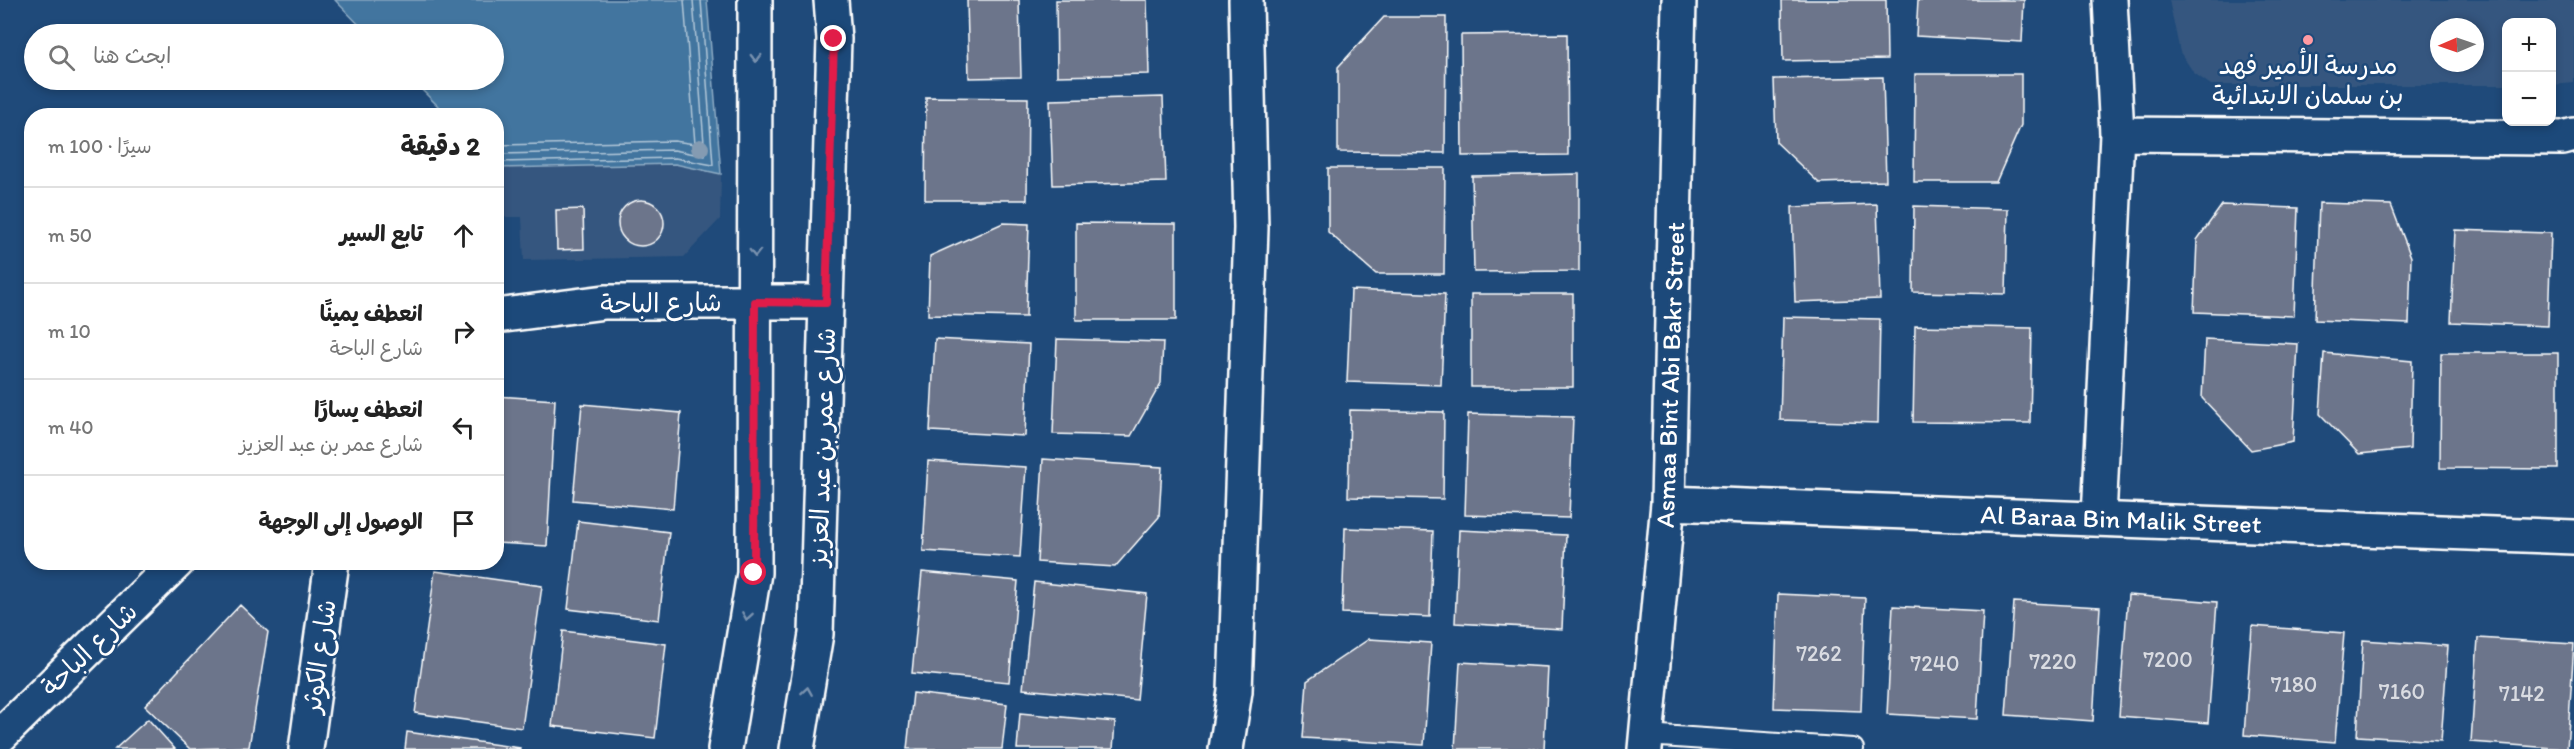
<!DOCTYPE html>
<html lang="ar">
<head>
<meta charset="utf-8">
<style>
	:root { --surface:#fff; --page:#f2f2f2; --text:#222; --muted:#767676; --line:#e0e0e0 }
	body { margin:0; font-family:Itim,"Playpen Sans Arabic",sans-serif; background:var(--page); color:var(--text); direction:rtl }
	.controls { position:absolute; right:18px; top:18px; display:grid; overflow:hidden; border-radius:12px; box-shadow:0 3px 9px #0003 }
	.controls button { width:54px; height:54px; display:grid; place-items:center; padding:0; border:0; border-bottom:2px solid var(--line); background:var(--surface); color:var(--text); font:30px sans-serif }
	.compass { position:absolute; left:2430px; top:18px; width:54px; height:54px; border-radius:50%; background:var(--surface); box-shadow:0 3px 9px #0003; rotate:268deg }
	.stop { position:absolute; width:18px; height:18px; margin:-14px; border:4px solid #e11d48; border-radius:50%; background:#fff }
	.stop.end { background:#e11d48; border-color:#fff; box-shadow:0 2px 6px #0008 }
	.list { margin:0; padding:0; list-style:none }
	h2 { display:flex; justify-content:space-between; align-items:center; height:78px; margin:0; padding:0 24px; font-size:26px }
	h2 small { font-size:20px; font-weight:400; color:var(--muted) }
	.list li { display:grid; grid-template-columns:39px 1fr auto; gap:18px; align-items:center; box-sizing:border-box; height:96px; padding:0 24px; border-top:2px solid var(--line) }
	.list b { display:block; font-size:22px; white-space:nowrap }
	.list p { margin:0; font-size:20px; white-space:nowrap; color:var(--muted) }
	.list em { font-size:20px; font-style:normal; color:var(--muted) }
	.icon { flex:none; width:33px; height:33px; fill:none; stroke:currentColor; stroke-width:2; stroke-linecap:round; stroke-linejoin:round }
	.map { position:relative; flex:none; width:2574px; height:749px; overflow:hidden; direction:ltr }
	.search { position:absolute; background:var(--surface); box-shadow:0 3px 9px #0003; left:24px; top:24px; width:480px; height:66px; display:flex; align-items:center; gap:15px; box-sizing:border-box; padding:0 21px; border-radius:33px; color:var(--muted); font-size:22px }
	.panel { position:absolute; background:var(--surface); box-shadow:0 3px 9px #0003; left:24px; top:108px; width:480px; height:462px; border-radius:24px; direction:rtl }
	.map>svg:first-child { display:block }
</style>
</head>
<body>
<div class="map">
<svg width="2574" height="749" viewBox="0 0 2574 749">
	<rect width="100%" height="100%" fill="#1f4a7a"/>
	<filter id="ink" filterUnits="userSpaceOnUse"><feTurbulence type="fractalNoise" baseFrequency=".0167" numOctaves="2"/><feDisplacementMap in="SourceGraphic" scale="12" xChannelSelector="R" yChannelSelector="G"/><feConvolveMatrix kernelMatrix="1 2 1 2 8 2 1 2 1" color-interpolation-filters="sRGB"/></filter>
	<g filter="url(#ink)">
		<path fill="#36577f" fill-rule="evenodd" d="M2169 0H2574V83L2552 85V22H2506V85H2211L2194 73 2180 52ZM2439 27H2475V63H2439Z
			M675 164 721 174 720 219 684 257 524 260 522 217H499L498 168Z"/>
		<path fill="#42759f" stroke="#8eacc5" stroke-width="1.5" d="M335 0H707L721 174 675 164 498 168 496 116 447 115 412 80H494V34H368Z"/>
		<g fill="none" stroke-linecap="round" stroke-linejoin="round">
			<path stroke="#b3c8d9" stroke-width="1.5" d="M496 145 674 141 695 144 684 0
				M496 154 674 150 705 156 693 0
				M496 162 675 158 713 165 701 0"/>
		</g>
		<path fill="#6c758b" stroke="#fff" stroke-width="1.5" d="M967 0H1019L1021 77 969 78Z
			M1056 0H1147L1149 74 1057 76Z
			M1782 0H1886L1887 59 1783 61Z
			M1918 0H2024L2022 42 1916 36Z
			M1384 17H1446L1445 153 1338 152V67Z
			M1567 34 1568 155 1462 156 1461 35Z
			M1915 74H2021V125L1996 182H1914Z
			M1883 77 1886 181 1819 183 1776 142 1774 79Z
			M926 97 1028 98 1027 200H925Z
			M1163 97 1166 182 1053 185 1050 100Z
			M1328 168H1445L1444 274H1376L1328 232Z
			M1579 174V271L1474 272 1472 176Z
			M618 223a23 23 0 1 1 46 0a23 23 0 1 1-46 0Z
			M2319 203 2391 205 2411 257 2409 324 2315 320Z
			M1877 204 1880 299 1795 302 1792 207Z
			M2222 205 2298 208 2294 316 2194 312 2197 240Z
			M1914 206 2008 209 2006 294 1913 292Z
			M583 209 584 249 557 250 556 210Z
			M1003 223 1029 224 1026 317 928 315 930 256Z
			M1076 223 1176 224V320H1076Z
			M2455 230 2551 233 2548 326 2451 322Z
			M1351 290 1445 294 1441 385 1347 382Z
			M1471 294H1573V387H1471Z
			M1783 317 1880 319 1878 423 1780 420Z
			M1915 326 2032 328 2030 423 1913 422Z
			M935 339 1029 344 1025 436 930 431Z
			M1057 339 1163 342 1161 383 1131 436 1053 434Z
			M2205 339 2298 344 2293 442 2251 450 2202 398Z
			M2324 353 2412 361 2410 449 2359 454 2320 414Z
			M2441 353H2558V469L2440 468Z
			M496 396 555 400 547 546 496 543Z
			M582 404 681 413 673 509 573 500Z
			M1350 410 1444 412 1443 499 1348 497Z
			M1468 414 1573 417 1569 518 1465 515Z
			M1043 459 1162 467 1159 517 1115 567 1037 562Z
			M928 461 1026 467 1020 557 923 551Z
			M578 521 669 532 659 620 568 609Z
			M1345 528 1433 531 1430 617 1342 613Z
			M1459 530 1566 535 1562 629 1455 623Z
			M435 571 542 586 522 728 415 713Z
			M922 572 1018 581 1009 682 912 673Z
			M1034 582 1147 594 1137 700 1023 689Z
			M1778 594 1865 598 1861 711 1774 708Z
			M2128 595 2217 602 2208 723 2119 716Z
			M2014 602 2100 607 2093 721 2006 715Z
			M240 605 268 632 249 747 190 749 145 706Z
			M1893 606 1983 611 1977 719 1887 714Z
			M2252 626 2344 633 2335 742 2244 735Z
			M563 631 666 644 655 738 552 726Z
			M2478 638 2574 644 2567 749 2471 742Z
			M1369 639 1431 643 1424 745 1303 738 1307 681Z
			M2363 640 2448 646 2441 741 2357 736Z
			M1460 662 1548 667 1544 749H1455Z
			M913 693 1007 704 1002 749H907Z
			M1020 713 1115 722 1113 749H1017Z
			M148 719 175 749H115Z
			M407 732 520 748V749H405Z"/>
		<g fill="none" stroke-linecap="round" stroke-linejoin="round">
			<g stroke="#fff" stroke-width="24">
				<path id="service" d="M1646 735 1853 749"/>
			</g>
			<g stroke="#fff" stroke-width="38">
				<path id="minor" d="M2117 134 2563 138 2574 135
					M496 316 605 302H826
					M1668 503 2574 537
					M2099 518 2117 134 2110 0
					M0 736 177 562
					M306 749 332 562
					M1226 749 1235 691 1251 228 1246 0
					M1645 749 1668 503 1679 0"/>
			</g>
			<g stroke="#fff" stroke-width="38">
				<path id="tertiary" d="M725 749 754 573 755 0
					M797 749 816 634 834 39 831 0"/>
			</g>
			<use href="#service" stroke="#1f4a7a" stroke-width="20"/>
			<use href="#minor" stroke="#1f4a7a" stroke-width="33"/>
			<use href="#tertiary" stroke="#1f4a7a" stroke-width="33"/>
		</g>
		<circle fill="#849bb2" cx="700" cy="148" r="9"/>
		<defs><path id="oneway-chevron" d="M-2-3.5L2.5 0L-2 3.5" fill="none" stroke-width="1.6" stroke-linecap="round" stroke-linejoin="round" transform="scale(1.5)"/></defs>
		<g stroke="#7992af">
			<use href="#oneway-chevron" transform="translate(756 58) rotate(90)"/>
			<use href="#oneway-chevron" transform="translate(755 253) rotate(90)"/>
			<use href="#oneway-chevron" transform="translate(747 616) rotate(99)"/>
			<use href="#oneway-chevron" transform="translate(807 691) rotate(-81)"/>
		</g>
	</g>
	<g fill="none" stroke-linecap="round" stroke-linejoin="round" filter="url(#ink)">
		<path stroke="#e11d48" stroke-width="8" d="M754 573 755 302 826 303 834 39"/>
	</g>
	<circle fill="#ff9aa2" stroke="#1f4a7a" stroke-width="2" cx="2308" cy="40" r="6"/>
	<g text-anchor="middle" dominant-baseline="central" stroke-width="5" stroke-linejoin="round" paint-order="stroke">
		<g font-size="22" fill="#dadce2">
			<text x="1819" y="653">7262</text>
			<text x="2168" y="659">7200</text>
			<text x="2053" y="661">7220</text>
			<text x="1935" y="663">7240</text>
			<text x="2294" y="684">7180</text>
			<text x="2402" y="691">7160</text>
			<text x="2522" y="693">7142</text>
		</g>
		<g font-size="26" fill="#fff" stroke="#1f4a7a">
			<text x="2308" y="65">مدرسة الأمير فهد<tspan x="2308" dy="30">بن سلمان الابتدائية</tspan></text>
		</g>
		<g font-size="26" fill="#fff" stroke="#1f4a7a">
			<text transform="translate(661 303) rotate(-1)">شارع الباحة</text>
			<text transform="translate(1670 375) rotate(-88)">Asmaa Bint Abi Bakr Street</text>
			<text transform="translate(822 447) rotate(-88)">شارع عمر بن عبد العزيز</text>
			<text transform="translate(2121 519) rotate(2)">Al Baraa Bin Malik Street</text>
			<text transform="translate(89 649) rotate(-44)">شارع الباحة</text>
			<text transform="translate(319 656) rotate(-82)">شارع الكوثر</text>
		</g>
	</g>
</svg>
<div class="controls">
<button>+</button>
<button>−</button>
</div>
<svg class="compass" viewBox="-18 -18 36 36"><path d="M0-13l5 13h-10z" fill="#e53935"/><path d="M0 13l5-13h-10z" fill="#767676"/></svg>
<div class="stop" style="left:754px;top:573px"></div>
<div class="stop end" style="left:834px;top:39px"></div>
<div class="search"><svg class="icon" aria-label="search" viewBox="0 0 24 24"><circle cx="10" cy="10" r="6"/><path d="M15 15l6 6"/></svg>ابحث هنا</div>
<section class="panel">
<h2>2 دقيقة<small>سيرًا · 100 m</small></h2>
<ul class="list">
<li><svg class="icon" aria-label="ahead" viewBox="0 0 24 24"><path d="M12 20V5M6 11l6-6 6 6"/></svg><div><b>تابع السير</b></div><em>50 m</em></li>
<li><svg class="icon" aria-label="right" viewBox="0 0 24 24"><path d="M7 20v-9h11M14 6l5 5-5 5"/></svg><div><b>انعطف يمينًا</b><p>شارع الباحة</p></div><em>10 m</em></li>
<li><svg class="icon" aria-label="left" viewBox="0 0 24 24"><path d="M17 20v-9H6M10 6l-5 5 5 5"/></svg><div><b>انعطف يسارًا</b><p>شارع عمر بن عبد العزيز</p></div><em>40 m</em></li>
<li><svg class="icon" aria-label="arrive" viewBox="0 0 24 24"><path d="M6 21V4h12l-3 4 3 4H6"/></svg><div><b>الوصول إلى الوجهة</b></div></li>
</ul>
</section>
</div>
</body>
</html>
